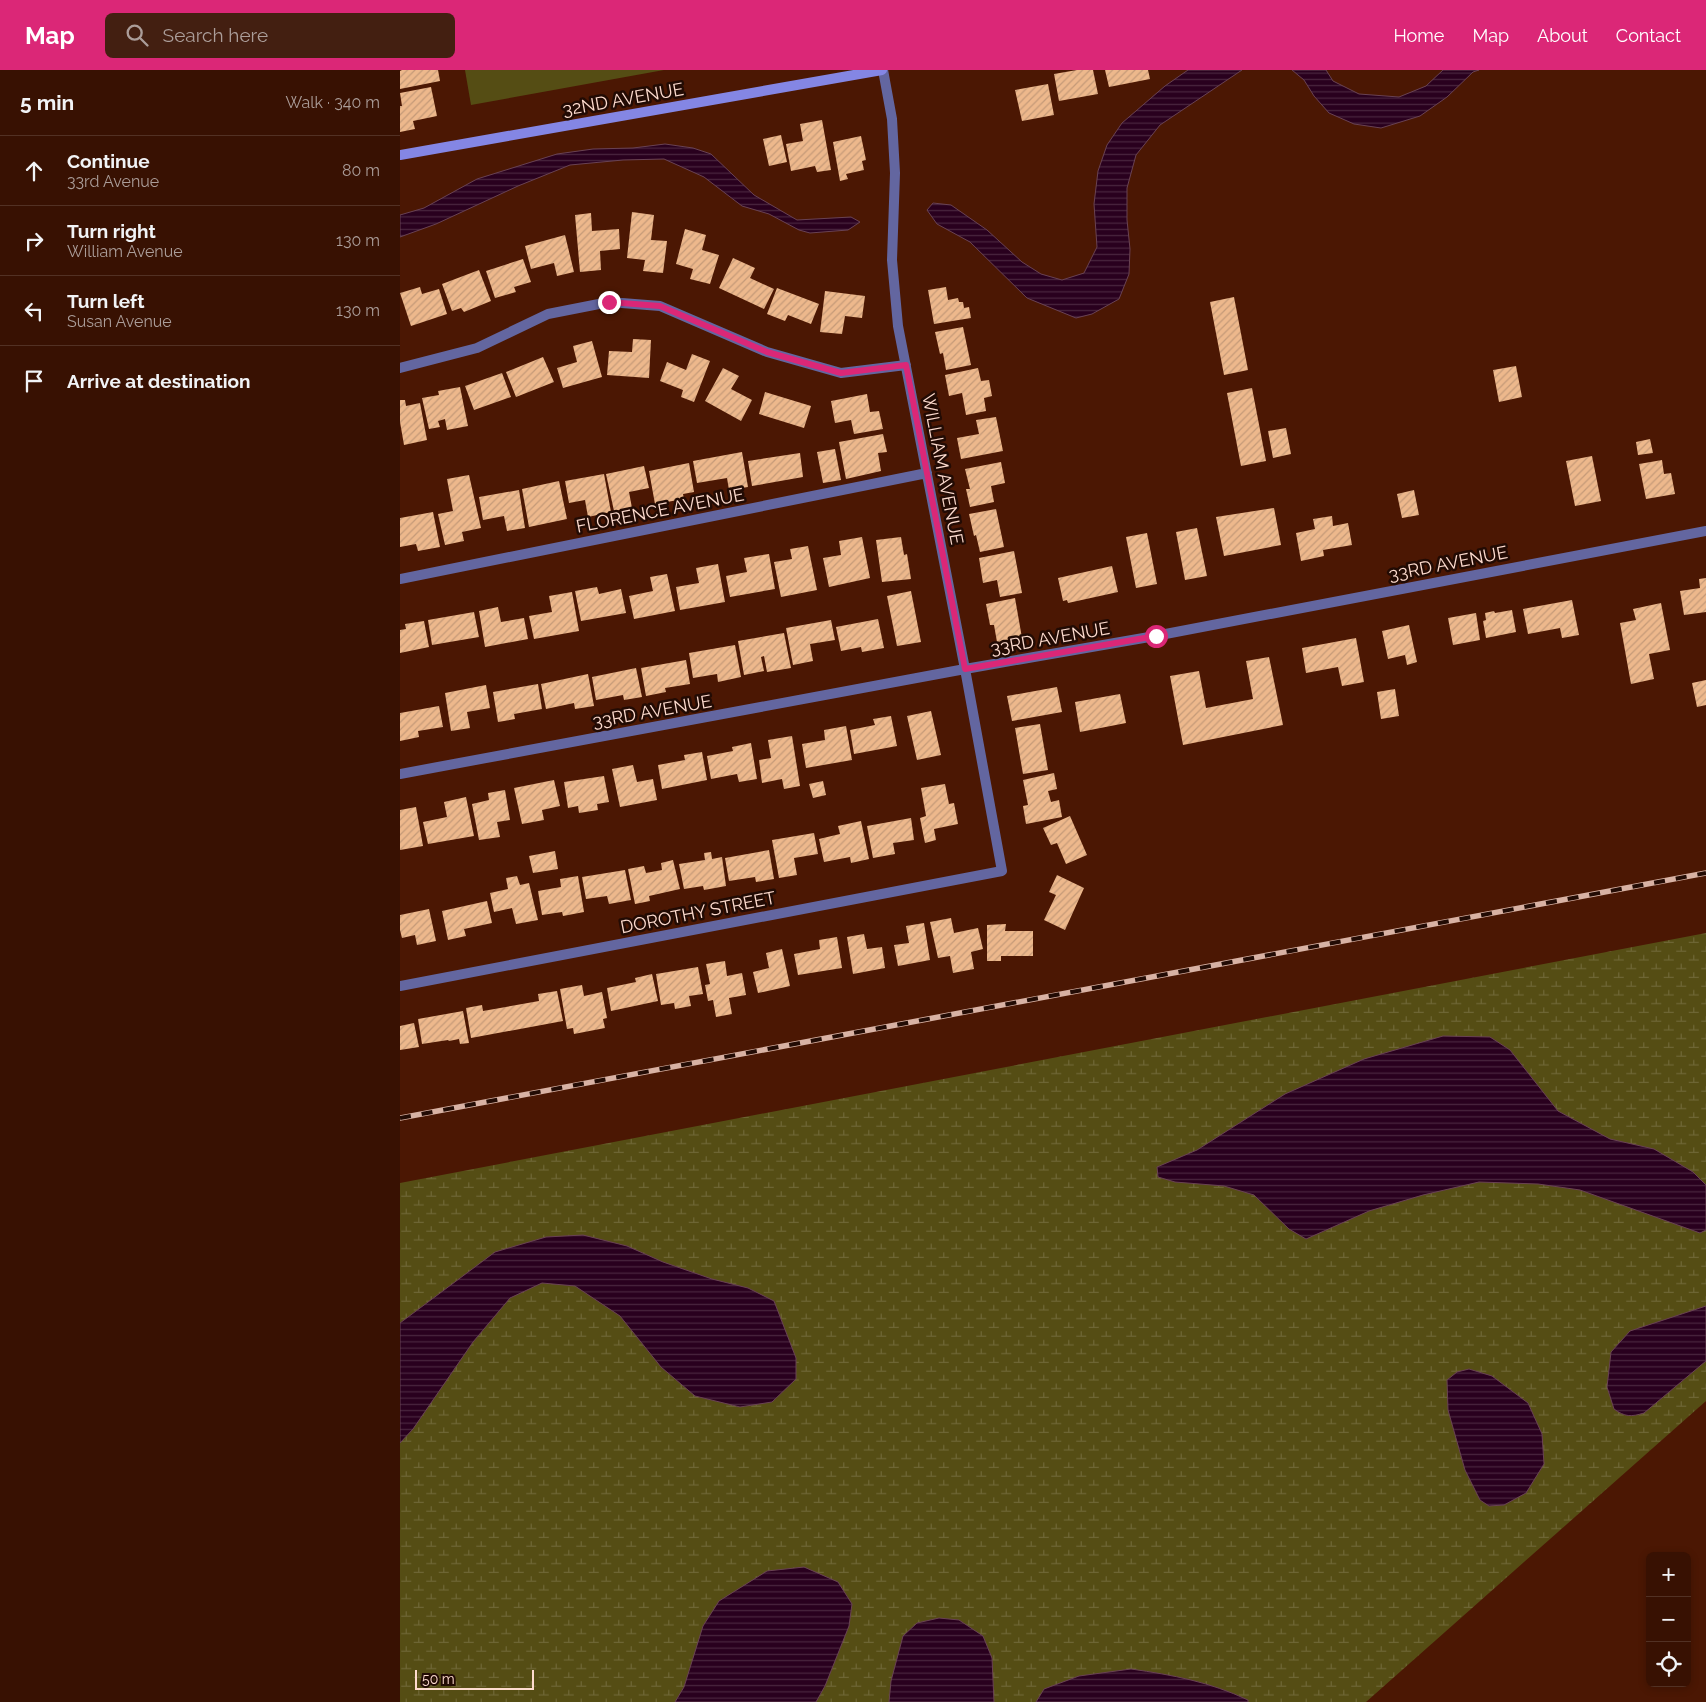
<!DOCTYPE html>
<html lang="en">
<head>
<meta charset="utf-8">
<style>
	:root { --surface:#381102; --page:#431f11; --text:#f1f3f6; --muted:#ab9d99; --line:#523124; --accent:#db2777 }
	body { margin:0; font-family:Raleway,sans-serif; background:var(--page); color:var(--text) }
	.controls { position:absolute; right:15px; bottom:15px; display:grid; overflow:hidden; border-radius:8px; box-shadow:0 2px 8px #0003 }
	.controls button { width:45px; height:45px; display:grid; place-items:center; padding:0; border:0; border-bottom:1px solid var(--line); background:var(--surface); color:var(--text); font:25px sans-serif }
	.scale { position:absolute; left:15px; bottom:12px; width:119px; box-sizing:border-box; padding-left:5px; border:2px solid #fddbce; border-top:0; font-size:14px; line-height:18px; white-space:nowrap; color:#fddbce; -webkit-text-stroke:4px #220b04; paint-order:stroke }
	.stop { position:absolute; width:15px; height:15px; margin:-11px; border:4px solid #db2777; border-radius:50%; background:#fff }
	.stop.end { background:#db2777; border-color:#fff; box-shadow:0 1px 5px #0008 }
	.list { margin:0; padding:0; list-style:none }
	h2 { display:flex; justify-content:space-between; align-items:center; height:65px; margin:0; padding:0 20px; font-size:21px }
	h2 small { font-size:16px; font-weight:400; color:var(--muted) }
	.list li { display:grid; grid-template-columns:32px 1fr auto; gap:15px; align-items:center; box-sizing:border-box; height:70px; padding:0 20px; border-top:1px solid var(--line) }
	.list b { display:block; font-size:19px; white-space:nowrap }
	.list p { margin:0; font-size:16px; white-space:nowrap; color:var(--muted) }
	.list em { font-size:16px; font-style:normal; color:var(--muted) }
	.icon { flex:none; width:28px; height:28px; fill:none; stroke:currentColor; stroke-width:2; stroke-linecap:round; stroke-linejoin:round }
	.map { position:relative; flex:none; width:1306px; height:1632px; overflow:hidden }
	header { display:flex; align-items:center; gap:30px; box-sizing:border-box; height:70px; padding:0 25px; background:var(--accent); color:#fff }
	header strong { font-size:24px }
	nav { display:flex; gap:28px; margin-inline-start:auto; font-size:18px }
	.search { width:350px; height:45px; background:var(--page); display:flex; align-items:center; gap:12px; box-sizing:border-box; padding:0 18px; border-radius:8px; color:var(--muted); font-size:19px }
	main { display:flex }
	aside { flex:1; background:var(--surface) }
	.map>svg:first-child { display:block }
</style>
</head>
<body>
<header>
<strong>Map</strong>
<div class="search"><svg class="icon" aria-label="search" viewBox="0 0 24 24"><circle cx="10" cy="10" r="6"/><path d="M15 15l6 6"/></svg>Search here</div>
<nav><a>Home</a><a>Map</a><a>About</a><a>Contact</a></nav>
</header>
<main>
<aside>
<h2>5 min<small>Walk · 340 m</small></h2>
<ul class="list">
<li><svg class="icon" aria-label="ahead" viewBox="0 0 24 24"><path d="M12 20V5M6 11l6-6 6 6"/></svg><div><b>Continue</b><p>33rd Avenue</p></div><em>80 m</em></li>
<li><svg class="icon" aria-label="right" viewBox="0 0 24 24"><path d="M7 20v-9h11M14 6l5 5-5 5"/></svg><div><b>Turn right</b><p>William Avenue</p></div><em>130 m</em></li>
<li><svg class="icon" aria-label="left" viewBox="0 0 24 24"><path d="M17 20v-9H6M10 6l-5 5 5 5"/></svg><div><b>Turn left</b><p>Susan Avenue</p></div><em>130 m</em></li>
<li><svg class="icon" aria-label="arrive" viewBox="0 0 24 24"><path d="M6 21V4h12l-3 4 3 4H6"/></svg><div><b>Arrive at destination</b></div></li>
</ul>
</aside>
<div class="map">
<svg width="1306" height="1632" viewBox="0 0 1306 1632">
	<defs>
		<pattern id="wetland-marsh" width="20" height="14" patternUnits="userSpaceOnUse" patternTransform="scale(1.25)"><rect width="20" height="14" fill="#554d14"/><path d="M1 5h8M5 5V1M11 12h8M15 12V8" fill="none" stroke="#6e6635"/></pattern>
		<pattern id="water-rules" width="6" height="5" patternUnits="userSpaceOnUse" patternTransform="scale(1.25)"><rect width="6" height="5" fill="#29001e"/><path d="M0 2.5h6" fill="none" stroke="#49253e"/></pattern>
		<pattern id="building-hatch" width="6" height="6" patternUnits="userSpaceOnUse" patternTransform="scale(1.25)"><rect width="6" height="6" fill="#edb88c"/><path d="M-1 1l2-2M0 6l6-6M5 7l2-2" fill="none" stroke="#c59a78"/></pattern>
	</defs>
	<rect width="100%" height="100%" fill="#4b1703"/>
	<path fill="url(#wetland-marsh)" d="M1306 863V1331L966 1632H0V1113Z"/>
	<path fill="#554d14" d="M65 0H264L71 35Z"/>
	<path fill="url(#water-rules)" stroke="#694253" d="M788 0H842L760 55 736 85 727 118V150L730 179 729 204 719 229 692 244 676 248 627 228 570 172 537 154 527 140 533 133 551 135 587 160 622 192 641 204 662 210 684 203 697 177 694 134 698 101 707 75 722 53 765 16Z
		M892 0H926L933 11 959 24 999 27 1026 16 1043 0H1079L1073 2 1047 27 1020 46 981 58 954 54 929 43 914 26 904 10Z
		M265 74 293 78 311 84 354 125 397 150 451 147 460 152 448 160 410 163 399 160 369 144 342 136 304 107 264 89 223 90 170 95 118 116 36 154 0 167V145L24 138 77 109 157 84 193 79 233 78Z
		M1043 966 1090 967 1110 980 1158 1041 1210 1069 1254 1079 1293 1102 1306 1115V1160L1300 1163 1180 1120 1138 1114 1079 1112 1023 1125 969 1141 906 1169 889 1159 854 1125 824 1116 775 1112 758 1107 757 1097 797 1080 885 1024 964 989Z
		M183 1165 227 1176 263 1192 312 1209 348 1218 374 1231 396 1288V1309L372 1332 340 1337 295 1326 261 1297 220 1246 175 1216 142 1213 110 1228 73 1272 13 1359 0 1373V1253L95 1182 146 1167Z
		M1306 1236V1291L1244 1343C1231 1347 1225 1347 1214 1339L1207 1317 1211 1282 1230 1261Z
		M1069 1299 1092 1306 1128 1333 1142 1364 1144 1394 1126 1423 1104 1435 1089 1436 1080 1430 1065 1400 1048 1340 1047 1310 1057 1302Z
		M404 1497 438 1512 452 1534 449 1556 425 1616 416 1632H275L284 1617 303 1556 319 1531 367 1501Z
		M539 1548 559 1550 583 1566 592 1588 594 1632H489L491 1611 503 1566 517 1553Z
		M731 1599C773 1605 810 1612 848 1630V1632H636L644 1619 679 1606Z"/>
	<path fill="url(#building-hatch)" d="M2 0H38L40 11 0 19V1Z
		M677 0H693L698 24 659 31 654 4Z
		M705 0H748L750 9 709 17Z
		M648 14 654 45 622 51 615 20Z
		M31 17 37 46 13 51 15 59 0 62V36H2L0 23Z
		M422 50 431 100 417 102 415 96 391 101 386 74 403 71 400 54Z
		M381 65 387 92 369 96 363 69Z
		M461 66 466 90 462 91 464 100 446 104 448 109 440 111 433 72Z
		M232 142 254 145 251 170 267 171 263 203 243 201 245 190 227 188Z
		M191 143 192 161 219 159 220 179 200 181 201 200 180 202 175 145Z
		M285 159 306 165 302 180 319 185 310 214 290 209 293 199 276 194Z
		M165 165 174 202 157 206 154 193 131 199 125 176Z
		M333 188 355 198 350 208 374 219 364 239 319 218Z
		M123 189 131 212 114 217 116 222 95 228 86 201Z
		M79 200 91 231 64 242 61 238 52 241 42 214Z
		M20 217 22 224 39 219 47 244 11 256 0 223Z
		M546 217 548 230 558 228 559 232H563L564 238 569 237 571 248 534 254 528 220Z
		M377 218 419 234 411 254 388 245 385 251 367 244Z
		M425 221 465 226 462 248 445 246 442 264 420 262Z
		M834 227 848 300 824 305 810 232Z
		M563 257 571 295 546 300 543 283 540 284 535 262Z
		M233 269 251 270 249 308 207 305 209 281 232 282Z
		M192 271 202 307 163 318 157 298 177 292 173 276Z
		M292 284 310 291 294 332 281 327 283 320 260 311 267 292 286 300Z
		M143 287 154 312 116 327 106 302Z
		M1116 296 1122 327 1099 332 1093 300Z
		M323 298 339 306 331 319 352 330 341 351 305 331Z
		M578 298 581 311 589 310 592 326 584 328 586 341 566 345 562 323 549 326 545 305Z
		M102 303 111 327 74 340 65 316Z
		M60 317 68 356 47 360 45 349 38 351 40 357 29 359 22 328 39 325 38 321Z
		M852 318 866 391 841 396 827 323Z
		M365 322 411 336 404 358 359 344Z
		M467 324 470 342 479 341 483 359 454 364 451 350 435 353 431 331Z
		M0 330H5L6 336 20 333 27 370 4 375 0 352Z
		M596 347 603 381 561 389 557 368 579 364 576 350Z
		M886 358 891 384 873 388 868 361Z
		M483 364 487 382 478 383 481 401 446 409 439 372Z
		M1250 369 1253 383 1238 385 1236 372Z
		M435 379 441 410 423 413 417 382Z
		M342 382 348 417 329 420 327 408 297 413 293 391Z
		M400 383 403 407 352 416 348 391Z
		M1192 386 1201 431 1175 436 1166 391Z
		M1262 390 1264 404 1271 403 1275 424 1246 429 1239 394Z
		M601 392 605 413 591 416 594 432 570 437 566 419H570L565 399Z
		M289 393 294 422 283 424 284 429 255 434 249 401Z
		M244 396 249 418 229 422 232 438 214 441 206 404Z
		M204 404 211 442 188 447 185 430 169 433 165 411Z
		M69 405 81 458 62 462 64 471 45 475 38 444 53 441 47 409Z
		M159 411 167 449 129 457 122 419Z
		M119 420 125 458 107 461 104 446 83 450 79 427Z
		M1014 420 1019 445 1002 448 997 424Z
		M874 438 881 475 824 486 816 447Z
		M596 439 604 477 580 482 576 465 574 466 569 444Z
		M33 442 40 477 18 481 16 474 0 477V448Z
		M932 446 933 456 948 453 952 475 923 480 924 486 901 491 896 463 915 459 913 449Z
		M797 458 807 506 785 510 776 462Z
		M747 463 757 514 736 518 726 467Z
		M462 467 470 508 429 517 423 488 441 485 439 471Z
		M501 467 504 485 507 484 511 509 482 512 476 470Z
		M408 476 417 520 381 527 374 492 392 489 390 479Z
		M614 481 622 523 600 527 597 510 583 513 579 488Z
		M369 484 375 519 330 527 326 506 347 502 344 488Z
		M318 494 325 532 280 540 276 517 299 513 296 498Z
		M712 496 718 522 668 533 667 530 663 531 658 508Z
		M267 504 275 541 234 549 229 526 253 521 250 507Z
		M1306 508V542L1284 545 1280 521 1300 518 1299 509Z
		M197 517 199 524 221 519 226 543 181 551 175 521Z
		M511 521 521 572 497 576 487 526Z
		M172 522 179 561 134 569 129 546 152 542 149 526Z
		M615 528 622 568 597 572 594 555H590L586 534Z
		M1172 530 1179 565 1162 568 1160 558 1128 564 1123 539Z
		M1261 533 1270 580 1249 584 1254 609 1231 614 1220 553 1236 550 1233 539Z
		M98 537 101 552 124 548 128 569 85 577 79 541Z
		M1112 540 1116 562 1086 568 1083 551 1086 550 1085 543 1094 541 1095 543Z
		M74 542 79 567 32 575 28 550Z
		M1076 543 1080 570 1053 575 1048 548Z
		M478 549 484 578 462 582 461 577 441 581 436 557Z
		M431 550 435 570 410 574 413 591 393 595 386 558Z
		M24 551 29 577 0 583V560L6 559 5 554Z
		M1009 555 1017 592 1007 595 1005 585 988 589 982 561Z
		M384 563 391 598 367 602 364 586 361 587 364 601 344 605 338 571Z
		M956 568 964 612 942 616 938 597 906 603 902 578Z
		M335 575 341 607 318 612 317 604 293 608 289 583Z
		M869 587 883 655 783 675 770 606 799 601 806 638 853 629 846 591Z
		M286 590 290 614 265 618 266 622 246 626 241 598Z
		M236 598 242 627 224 630 223 625 196 630 192 607Z
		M188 604 194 636 175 639 174 633 146 639 141 614Z
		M1306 610V635L1297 637 1292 613Z
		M138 614 142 639 114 644 115 649 98 652 93 622Z
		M86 615 90 638 67 642 70 658 51 661 45 623Z
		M657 617 662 642 612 651 607 626Z
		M995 619 999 646 981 649 977 622Z
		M720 624 726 653 680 662 675 632Z
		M39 636 43 657 18 661 19 667 0 671V643Z
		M531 641 541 685 517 690 507 646Z
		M491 646 497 676 454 684 450 660 475 655 473 649Z
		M640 654 648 700 623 704 615 658Z
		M446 656 452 690 406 698 402 674 425 670 424 660Z
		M392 666 400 716 384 719 382 709 362 713 359 690 371 688 368 670Z
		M351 673 357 709 339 712 337 704 311 709 307 686 333 681 332 677Z
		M302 682 307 710 262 719 258 695 285 690 284 685Z
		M233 695 237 712 253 709 257 730 220 737 212 699Z
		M654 703 657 719 648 721 651 732 659 730 662 747 626 754 623 736 628 735 623 710Z
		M204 706 209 732 197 734 198 740 179 743 178 736 168 738 164 712Z
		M154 710 160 736 142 740 144 750 122 754 114 718Z
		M423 711 426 725 413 728 409 714Z
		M545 714 549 734 554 733 558 754 534 759 536 770 525 773 520 748 526 746 521 718Z
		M105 720 110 750 97 752 100 767 79 770 72 734 89 730 88 723Z
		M66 727 74 766 28 774 23 752 47 747 44 732Z
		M16 737 23 776 0 780V740Z
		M670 746 687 785 666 794 657 773 651 775 643 758Z
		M511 748 514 770 493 773 495 784 473 788 467 756Z
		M461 751 469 789 451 793 450 787 424 792 419 769 440 764 438 756Z
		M414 763 418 784 394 788 397 805 379 808 372 770Z
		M369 780 374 809 356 812 355 807 329 811 325 788Z
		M155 781 158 799 133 803 129 786Z
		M311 782 312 789 322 787 326 816 304 820 303 816 284 819 279 794 305 790 304 783Z
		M273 790 280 819 249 826 250 831 235 834 228 799 244 796 246 803 262 800 261 793Z
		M225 800 231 830 209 834 207 826 186 829 182 807Z
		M657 805 684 818 665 860 644 850 656 825 649 822Z
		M117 806 120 815 129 813 138 850 116 854 112 838 94 842 90 823 108 819 106 808Z
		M178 806 184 842 163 846 162 842 142 845 138 821 161 817 160 809Z
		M87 831 92 853 64 859 66 866 48 870 42 841Z
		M29 839 36 871 17 875 15 865 2 868 0 860V845Z
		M551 848 554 863 578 858 583 879 571 882 574 899 553 903 550 886 538 888 530 852Z
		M524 853 530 890 498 896 494 875 509 873 506 856Z
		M606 854 605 861H633V886H601V891H587V855Z
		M464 864 467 879 482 877 485 898 453 904 447 867Z
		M437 867 442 898 398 905 394 884 420 879 419 870Z
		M382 879 390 916 358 923 353 902 369 898 366 883Z
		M325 891 327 906 342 903 346 925 329 928 332 944 316 947 313 930 308 931 305 915 310 914 306 894Z
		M298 897 303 924 289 926 291 936 275 939 274 933 261 935 256 904Z
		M252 904 258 931 211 941 207 918 236 912 235 908Z
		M182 915 184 926 202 922 207 948 203 949 205 958 174 964 173 958 167 959 160 919Z
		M157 921 163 951 71 968 66 938 82 935 83 941 139 931 138 924Z
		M63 941 69 973 60 974 59 969 49 971 48 970 22 974 18 949Z
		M14 953 19 977 0 980V956Z"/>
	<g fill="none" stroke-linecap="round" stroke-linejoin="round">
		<path stroke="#6366a0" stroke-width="10" d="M0 298 77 278 148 244 209 232 260 236 367 282 441 303 506 295
			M0 509 527 403
			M0 704 565 599 755 566 1306 461
			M0 916 602 801 565 599 498 256 492 190 495 103 492 49 483 0"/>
		<path stroke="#8486e4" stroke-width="10" d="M0 85 482 0"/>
		<g stroke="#d8b2a4" stroke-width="5.5">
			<path id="rail" d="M0 1048 1306 803"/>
		</g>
		<use href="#rail" stroke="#220b04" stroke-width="4" stroke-dasharray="11" stroke-linecap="butt"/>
	</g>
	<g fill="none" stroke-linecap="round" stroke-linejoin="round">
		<path stroke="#db2777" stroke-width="6" d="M209 232 260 236 367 282 441 303 506 295 565 599 756 566"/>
	</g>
	<g text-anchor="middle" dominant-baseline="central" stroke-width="5" stroke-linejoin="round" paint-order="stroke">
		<g font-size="18" fill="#fddbce" stroke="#220b04">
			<text transform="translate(223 29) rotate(-10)">32ND AVENUE</text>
			<text transform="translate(543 399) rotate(79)">WILLIAM AVENUE</text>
			<text transform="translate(260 440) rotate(-11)">FLORENCE AVENUE</text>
			<text transform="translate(1048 493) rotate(-11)">33RD AVENUE</text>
			<text transform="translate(650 568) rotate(-10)">33RD AVENUE</text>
			<text transform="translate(252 641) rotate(-10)">33RD AVENUE</text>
			<text transform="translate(298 842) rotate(-11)">DOROTHY STREET</text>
		</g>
	</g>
</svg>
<div class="controls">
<button>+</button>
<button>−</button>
<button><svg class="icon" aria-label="locate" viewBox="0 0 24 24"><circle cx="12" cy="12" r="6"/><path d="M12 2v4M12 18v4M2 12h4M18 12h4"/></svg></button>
</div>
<div class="scale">50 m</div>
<div class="stop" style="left:756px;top:566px"></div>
<div class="stop end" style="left:209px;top:232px"></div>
</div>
</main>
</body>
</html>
